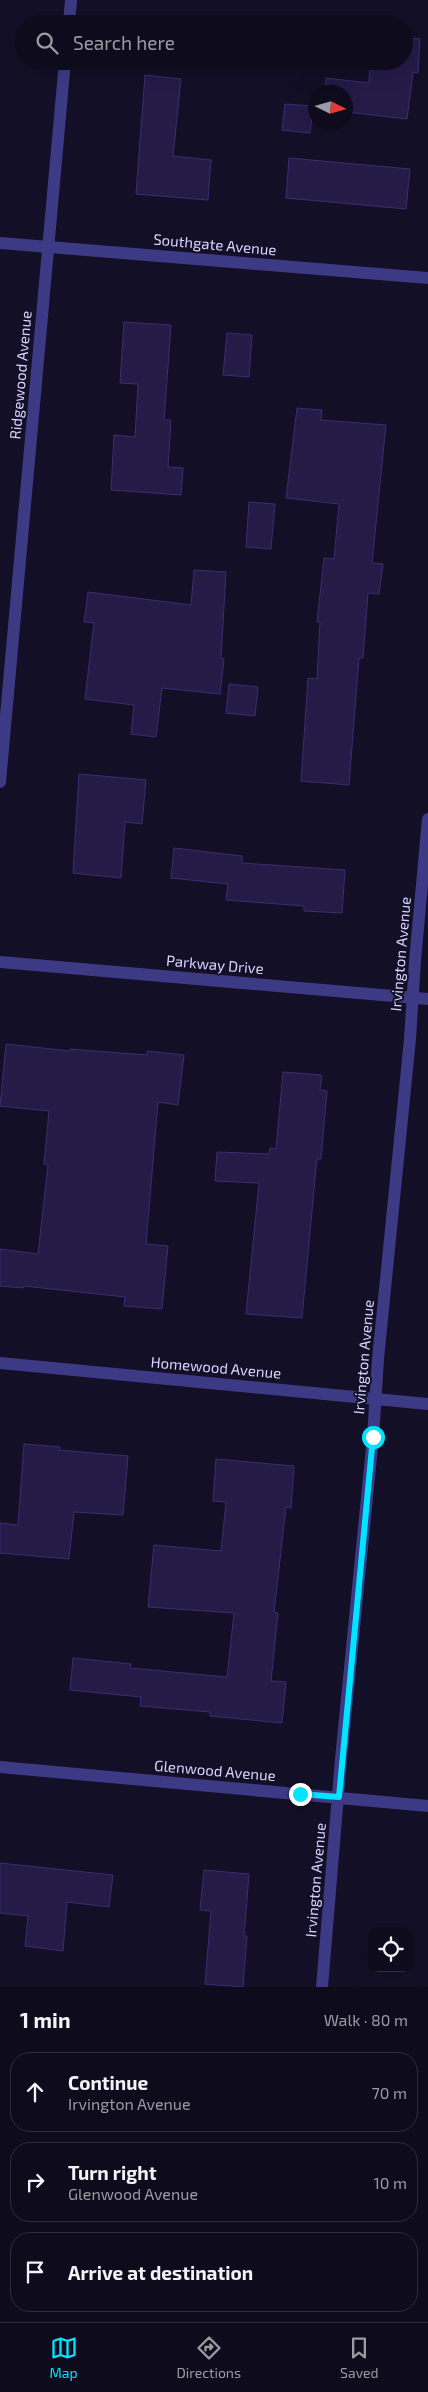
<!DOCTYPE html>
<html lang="en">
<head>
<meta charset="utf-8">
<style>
	:root { --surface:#0e0b1c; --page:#1c1929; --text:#f1f3f6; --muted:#9b9ba3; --line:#2e2b3b; --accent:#00e5ff }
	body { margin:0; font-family:"Exo 2",sans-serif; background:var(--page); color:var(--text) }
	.controls { position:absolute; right:15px; bottom:15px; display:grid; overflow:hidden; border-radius:10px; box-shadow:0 5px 20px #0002 }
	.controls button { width:45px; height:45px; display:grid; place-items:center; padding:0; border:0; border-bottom:1px solid var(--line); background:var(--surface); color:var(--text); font:25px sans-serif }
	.compass { position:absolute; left:308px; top:85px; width:45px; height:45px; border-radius:50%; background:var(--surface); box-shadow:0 5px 20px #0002; rotate:95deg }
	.stop { position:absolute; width:15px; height:15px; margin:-11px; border:4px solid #00e5ff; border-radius:50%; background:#fff }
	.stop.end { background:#00e5ff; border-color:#fff; box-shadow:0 1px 5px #0008 }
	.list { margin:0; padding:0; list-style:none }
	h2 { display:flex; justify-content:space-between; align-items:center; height:65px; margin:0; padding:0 20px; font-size:21px }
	h2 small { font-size:16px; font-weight:400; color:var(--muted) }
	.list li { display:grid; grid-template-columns:32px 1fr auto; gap:15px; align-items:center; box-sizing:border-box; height:80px; margin:0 10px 10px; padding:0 10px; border:1px solid var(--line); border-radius:20px }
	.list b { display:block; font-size:19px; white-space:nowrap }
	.list p { margin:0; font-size:16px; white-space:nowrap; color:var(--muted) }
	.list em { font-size:16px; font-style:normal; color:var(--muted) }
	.icon { flex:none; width:28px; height:28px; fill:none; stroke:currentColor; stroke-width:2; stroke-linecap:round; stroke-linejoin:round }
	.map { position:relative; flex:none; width:428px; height:1987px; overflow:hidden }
	.search { position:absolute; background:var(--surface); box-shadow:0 5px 20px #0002; left:15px; right:15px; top:15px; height:55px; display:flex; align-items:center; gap:12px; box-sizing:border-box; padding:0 18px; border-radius:28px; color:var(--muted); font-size:19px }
	.sheet { height:335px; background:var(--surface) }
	nav { display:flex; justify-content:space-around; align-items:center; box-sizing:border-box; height:70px; border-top:1px solid var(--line); background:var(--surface); font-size:14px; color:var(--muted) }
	nav a { display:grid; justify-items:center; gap:2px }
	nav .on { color:var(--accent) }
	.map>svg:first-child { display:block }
</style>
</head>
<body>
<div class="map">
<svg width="428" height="1987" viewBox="0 0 428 1987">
	<rect width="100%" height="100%" fill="#130f26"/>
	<path fill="#241b47" stroke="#3b2d73" d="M404 38 420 39 418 73 413 72 407 119 346 112V92H325L326 78 369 83 370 61H404Z
		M145 75 181 79 173 156 211 160 208 200 136 194Z
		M285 104 313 106 310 133 282 130Z
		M289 158 410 169 406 209 286 198Z
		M124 322 171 325 164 420H171L168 467 183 468 181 495 111 490 114 435 135 437 138 384 120 383Z
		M227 333 252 335 249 377 223 375Z
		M297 408 322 410 321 420 386 425 372 563 383 564 379 594 368 593 363 658H359L349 785 301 781 308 678 317 679 320 622H317L324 558 334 559 339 504 286 498Z
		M249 502 275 504 271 549 246 547Z
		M194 570 226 572 221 658 224 659 220 694 162 688 156 737 131 734 134 705 85 699 94 623 84 622 88 592 191 605Z
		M229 684 258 687 255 716 226 713Z
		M79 774 146 780 142 824 125 822 121 878 73 873Z
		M174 848 242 856V863L345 870 342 913 304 911V906L226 900 228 884 171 878Z
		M6 1044 70 1051V1049L147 1055V1051L184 1055 178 1105 158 1102 146 1244 168 1246 162 1309 124 1306 125 1297 24 1286 23 1288 0 1286V1249L38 1254 48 1165 44 1164 49 1111 0 1106Z
		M283 1072 322 1075 320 1090 327 1091 321 1159H317L316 1168 302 1318 246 1314 259 1183 215 1181 217 1152 269 1154 270 1148 276 1149Z
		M24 1444 60 1447 59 1450 128 1456 123 1515 74 1512 69 1559 0 1553V1523L18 1525Z
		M216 1459 294 1466 291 1508 286 1507 274 1612 278 1613 271 1681 286 1682 282 1723 210 1716V1712L140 1706 141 1697 70 1690 73 1658 131 1664 130 1668 227 1677 234 1613 148 1607 154 1545 221 1551 226 1502 213 1501Z
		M0 1863 113 1875 109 1907 67 1902 63 1951 25 1946 28 1916 0 1913Z
		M204 1870 249 1874 244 1936H247L243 1987 205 1984 211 1911 200 1910Z"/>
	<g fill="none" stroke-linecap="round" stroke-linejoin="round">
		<path stroke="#3d3a85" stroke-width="12" d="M69 24 71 0
			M0 243 428 278
			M0 782 65 61
			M0 962 428 999
			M0 1363 428 1404
			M0 1767 428 1806
			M322 1987 341 1759 373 1437 378 1359 410 1039 415 961 428 819"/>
	</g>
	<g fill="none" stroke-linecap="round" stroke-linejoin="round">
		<path stroke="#00e5ff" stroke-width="6" d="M300 1794 339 1797 373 1437"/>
	</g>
	<g text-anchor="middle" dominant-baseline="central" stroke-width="4" stroke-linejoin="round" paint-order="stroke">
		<g font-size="15" fill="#d9d4ff" stroke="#130f26">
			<text transform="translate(215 244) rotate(5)">Southgate Avenue</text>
			<text transform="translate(20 375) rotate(-85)">Ridgewood Avenue</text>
			<text transform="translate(400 954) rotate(-85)">Irvington Avenue</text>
			<text transform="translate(215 964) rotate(5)">Parkway Drive</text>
			<text transform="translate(363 1357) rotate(-85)">Irvington Avenue</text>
			<text transform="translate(216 1367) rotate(5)">Homewood Avenue</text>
			<text transform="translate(215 1770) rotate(5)">Glenwood Avenue</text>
			<text transform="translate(315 1880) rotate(-85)">Irvington Avenue</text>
		</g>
	</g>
</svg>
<div class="controls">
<button><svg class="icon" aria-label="locate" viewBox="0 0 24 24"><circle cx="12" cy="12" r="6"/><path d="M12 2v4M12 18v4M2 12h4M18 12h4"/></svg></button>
</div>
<svg class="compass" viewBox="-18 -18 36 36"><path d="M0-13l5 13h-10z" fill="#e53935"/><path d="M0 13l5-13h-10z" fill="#9b9ba3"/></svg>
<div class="stop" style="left:373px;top:1437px"></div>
<div class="stop end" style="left:300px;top:1794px"></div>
<div class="search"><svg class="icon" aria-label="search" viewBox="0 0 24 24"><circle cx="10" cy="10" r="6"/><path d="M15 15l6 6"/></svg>Search here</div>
</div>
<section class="sheet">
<h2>1 min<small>Walk · 80 m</small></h2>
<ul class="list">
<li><svg class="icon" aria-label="ahead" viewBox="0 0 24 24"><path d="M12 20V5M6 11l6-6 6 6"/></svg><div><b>Continue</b><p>Irvington Avenue</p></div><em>70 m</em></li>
<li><svg class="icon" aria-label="right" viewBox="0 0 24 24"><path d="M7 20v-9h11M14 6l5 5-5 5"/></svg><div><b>Turn right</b><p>Glenwood Avenue</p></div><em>10 m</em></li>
<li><svg class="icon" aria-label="arrive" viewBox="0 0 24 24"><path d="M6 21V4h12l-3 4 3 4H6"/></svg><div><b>Arrive at destination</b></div></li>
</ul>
</section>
<nav>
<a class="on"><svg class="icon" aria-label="map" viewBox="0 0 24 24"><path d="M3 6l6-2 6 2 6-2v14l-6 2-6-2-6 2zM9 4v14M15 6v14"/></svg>Map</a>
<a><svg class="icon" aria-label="directions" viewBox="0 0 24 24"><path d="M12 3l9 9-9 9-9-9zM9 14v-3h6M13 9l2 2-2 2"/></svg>Directions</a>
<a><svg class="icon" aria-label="saved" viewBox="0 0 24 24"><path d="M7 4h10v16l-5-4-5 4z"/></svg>Saved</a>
</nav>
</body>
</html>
